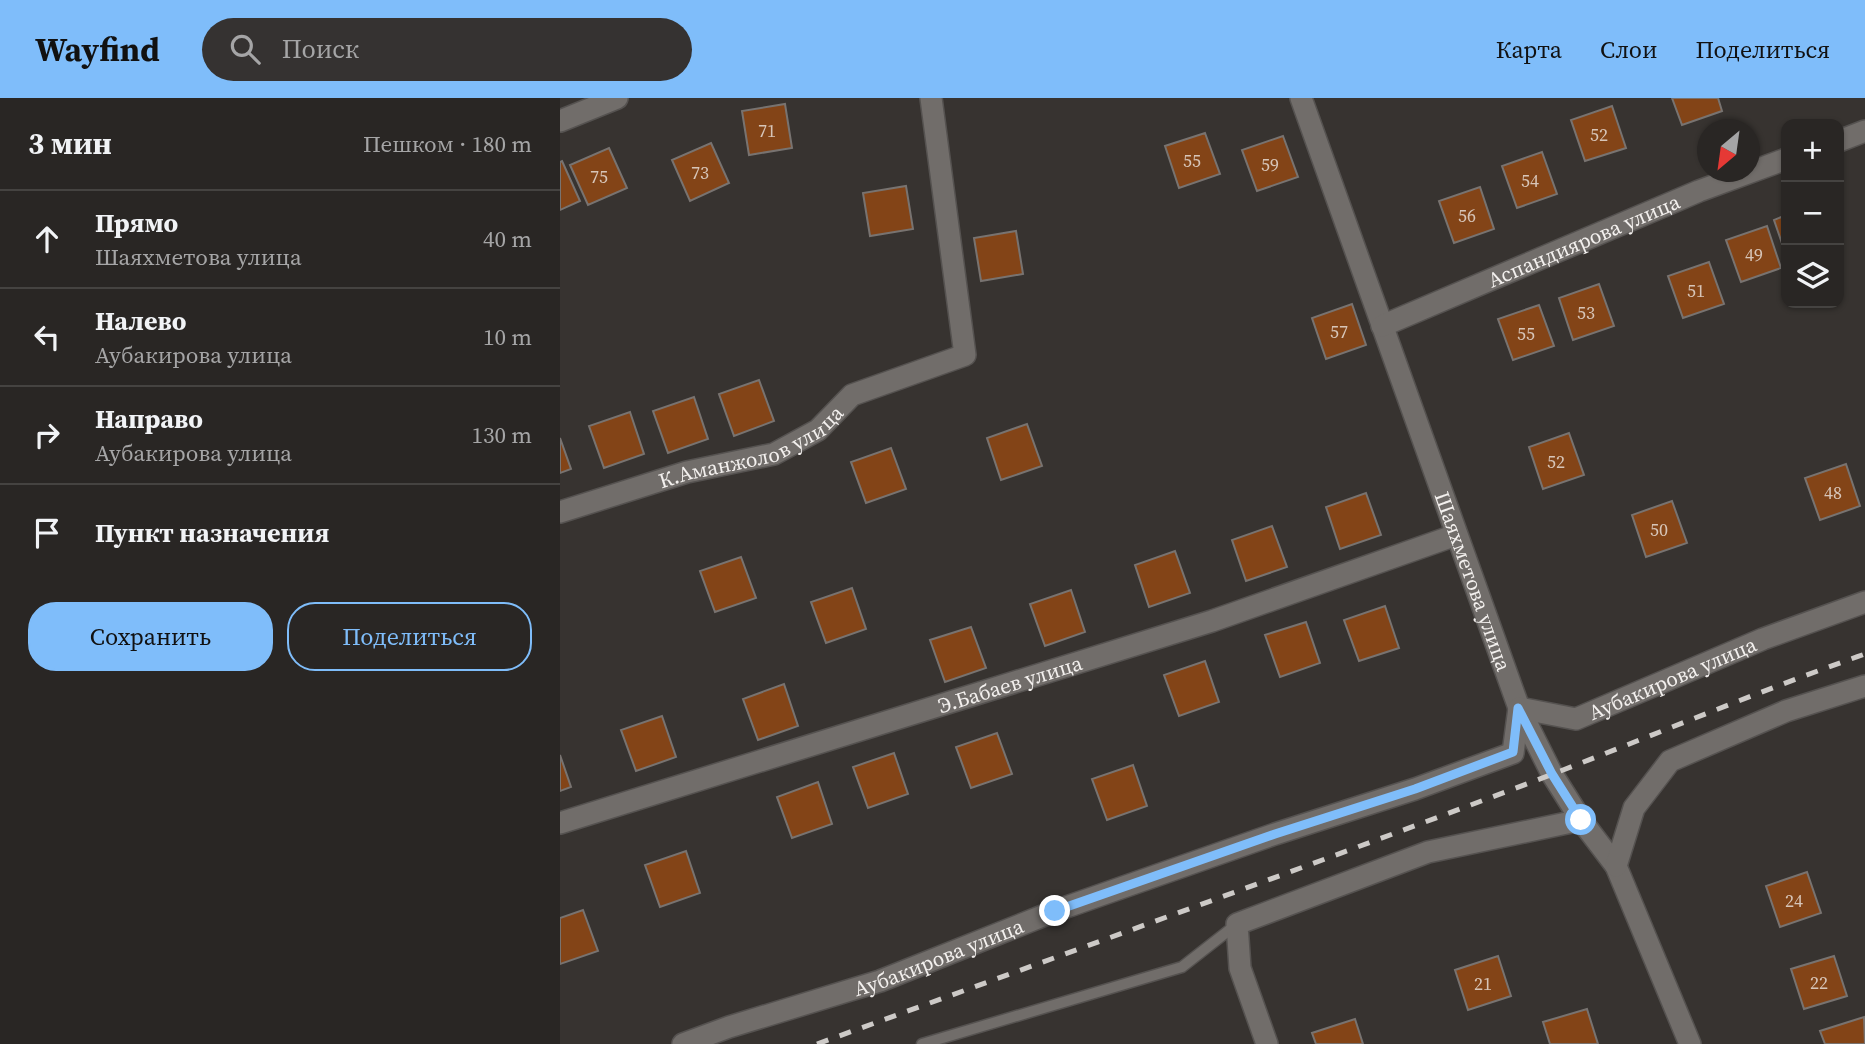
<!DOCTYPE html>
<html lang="ru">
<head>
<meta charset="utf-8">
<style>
	:root { --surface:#292624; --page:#353231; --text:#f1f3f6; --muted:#a5a5a6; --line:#454341; --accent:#7fbdfa }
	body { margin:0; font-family:"Source Serif 4",serif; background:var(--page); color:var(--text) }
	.controls { position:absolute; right:21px; top:21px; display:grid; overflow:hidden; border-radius:14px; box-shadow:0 2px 5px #0004 }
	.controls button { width:63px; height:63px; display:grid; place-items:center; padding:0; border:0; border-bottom:2px solid var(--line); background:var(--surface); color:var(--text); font:35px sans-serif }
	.compass { position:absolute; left:1137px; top:21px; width:63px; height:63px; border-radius:50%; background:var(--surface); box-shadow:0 2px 5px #0004; rotate:209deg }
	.stop { position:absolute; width:21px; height:21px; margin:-16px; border:5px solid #7fbdfa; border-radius:50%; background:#fff }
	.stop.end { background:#7fbdfa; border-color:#fff; box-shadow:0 2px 7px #0008 }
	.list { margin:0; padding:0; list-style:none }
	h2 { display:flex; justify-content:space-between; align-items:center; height:91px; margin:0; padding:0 28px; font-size:30px }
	h2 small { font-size:23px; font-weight:400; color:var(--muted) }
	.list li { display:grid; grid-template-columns:46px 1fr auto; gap:21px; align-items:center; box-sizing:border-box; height:98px; padding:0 28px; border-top:2px solid var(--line) }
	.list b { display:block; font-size:26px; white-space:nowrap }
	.list p { margin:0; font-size:23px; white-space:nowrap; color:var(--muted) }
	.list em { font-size:23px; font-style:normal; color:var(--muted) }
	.actions { display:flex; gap:14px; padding:21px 28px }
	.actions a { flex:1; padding:16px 0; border:2px solid var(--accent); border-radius:28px; text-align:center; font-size:24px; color:var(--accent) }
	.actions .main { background:var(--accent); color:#111 }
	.icon { flex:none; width:38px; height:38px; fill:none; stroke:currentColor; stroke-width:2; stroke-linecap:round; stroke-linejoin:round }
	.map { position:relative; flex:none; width:1305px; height:946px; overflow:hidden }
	header { display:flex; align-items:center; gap:42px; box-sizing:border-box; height:98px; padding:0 35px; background:var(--accent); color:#111 }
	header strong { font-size:33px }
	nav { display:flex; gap:38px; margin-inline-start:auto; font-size:24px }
	.search { width:490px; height:63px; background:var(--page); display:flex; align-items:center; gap:18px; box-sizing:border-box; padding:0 24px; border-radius:38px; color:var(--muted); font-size:26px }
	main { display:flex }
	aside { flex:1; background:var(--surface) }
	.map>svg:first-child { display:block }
</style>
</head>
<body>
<header>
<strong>Wayfind</strong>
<div class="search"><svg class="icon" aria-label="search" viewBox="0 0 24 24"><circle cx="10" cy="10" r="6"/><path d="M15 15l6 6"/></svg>Поиск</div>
<nav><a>Карта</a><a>Слои</a><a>Поделиться</a></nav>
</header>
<main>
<aside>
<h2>3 мин<small>Пешком · 180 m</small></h2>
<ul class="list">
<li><svg class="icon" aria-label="ahead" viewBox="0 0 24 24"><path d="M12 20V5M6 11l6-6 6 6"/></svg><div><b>Прямо</b><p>Шаяхметова улица</p></div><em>40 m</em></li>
<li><svg class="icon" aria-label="left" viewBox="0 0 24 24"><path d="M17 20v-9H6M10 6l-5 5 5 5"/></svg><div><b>Налево</b><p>Аубакирова улица</p></div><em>10 m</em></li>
<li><svg class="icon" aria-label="right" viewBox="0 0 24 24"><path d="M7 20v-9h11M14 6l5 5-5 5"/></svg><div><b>Направо</b><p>Аубакирова улица</p></div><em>130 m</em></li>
<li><svg class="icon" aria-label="arrive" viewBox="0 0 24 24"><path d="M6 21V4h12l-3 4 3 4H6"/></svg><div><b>Пункт назначения</b></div></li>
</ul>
<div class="actions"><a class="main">Сохранить</a><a>Поделиться</a></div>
</aside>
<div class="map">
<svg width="1305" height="946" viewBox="0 0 1305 946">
	<rect width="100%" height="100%" fill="#373330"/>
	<path fill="#834417" stroke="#787370" stroke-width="2" d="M1112 0H1158L1162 13 1122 27Z
		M225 6 232 50 189 57 182 13Z
		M1052 8 1066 50 1025 63 1011 22Z
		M645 35 660 76 619 90 605 48Z
		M723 38 738 79 697 93 682 52Z
		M151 45 169 85 130 103 112 62Z
		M49 50 67 90 28 107 10 67Z
		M982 54 997 96 957 110 942 68Z
		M2 63 20 103 0 112V64Z
		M346 88 353 131 310 138 303 95Z
		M920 89 934 131 894 145 879 103Z
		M1226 117V157L1214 122Z
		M1207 128 1221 170 1181 184 1166 142Z
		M456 133 463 176 421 183 414 140Z
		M1149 164 1164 206 1123 220 1108 178Z
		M1039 186 1054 228 1013 242 999 200Z
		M792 206 806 247 766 261 752 220Z
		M979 207 994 248 953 262 938 221Z
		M199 282 214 323 174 338 159 296Z
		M134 299 148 341 108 355 93 313Z
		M70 314 84 356 44 370 29 328Z
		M467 326 482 368 441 382 427 340Z
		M1009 335 1024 377 983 391 969 349Z
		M0 340 11 371 0 375Z
		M331 350 346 391 306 405 291 364Z
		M1286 366 1300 408 1260 422 1245 380Z
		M806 395 821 437 780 451 766 409Z
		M1112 403 1127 445 1086 459 1072 417Z
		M712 428 727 469 686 483 672 442Z
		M615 453 630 495 589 509 575 467Z
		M181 459 196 500 155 514 140 473Z
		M292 490 306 531 266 545 251 504Z
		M511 492 525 534 485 548 470 506Z
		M825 508 839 550 799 563 784 522Z
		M746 524 760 565 720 579 705 537Z
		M411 529 426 570 385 584 370 542Z
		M645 563 659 604 619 618 604 577Z
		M224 586 238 628 198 642 183 601Z
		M102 618 116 659 76 673 61 632Z
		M437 635 452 676 411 690 396 649Z
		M334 655 348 696 308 710 293 669Z
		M0 657 11 689 0 693Z
		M573 667 587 708 547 722 532 681Z
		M258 684 272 726 232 740 217 699Z
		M126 753 140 795 100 809 85 767Z
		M1247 774 1261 815 1220 829 1206 788Z
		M23 812 38 853 0 866V820Z
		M938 858 951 898 908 912 895 872Z
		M1274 858 1287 898 1244 911 1231 871Z
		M1027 911 1038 946H990L983 924Z
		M1304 919 1305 946H1265L1260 933Z
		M795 921 803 946H756L752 935Z"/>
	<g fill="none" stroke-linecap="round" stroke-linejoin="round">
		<g stroke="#555250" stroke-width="13">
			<path id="service" d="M362 946 622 869 677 826"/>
		</g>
		<g stroke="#555250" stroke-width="24">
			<g id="minor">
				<path id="s1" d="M741 0 959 610 992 676 1021 722 1056 768 1130 946"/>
				<path d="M0 23 57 0"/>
				<path d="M1279 43 1305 33"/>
				<path id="s2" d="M822 228 1139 93 1226 61"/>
				<path id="s3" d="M0 414 127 374 214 356 258 332 292 297 405 257 371 0"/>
				<path id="s4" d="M0 725 652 523 896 437"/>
				<path d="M1056 768 1074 710 1110 663 1226 613 1305 588"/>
				<path id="s5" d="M123 946 169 929 320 883 495 813 715 736 855 691 953 655 959 610 1016 621 1203 541 1305 504"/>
				<path d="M707 946 680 870 677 826 868 754 1021 722"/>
			</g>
		</g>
		<use href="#service" stroke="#716d6a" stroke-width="10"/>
		<use href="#minor" stroke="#716d6a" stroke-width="21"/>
		<path stroke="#cdcac7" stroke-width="5" stroke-dasharray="12 12" stroke-linecap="butt" d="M257 946C488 862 719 779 948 693 1068 648 1185 598 1305 556"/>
	</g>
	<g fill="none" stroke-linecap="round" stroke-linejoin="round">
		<path stroke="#7fbdfa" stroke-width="9" d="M495 813 715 736 855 691 953 654 958 610 992 676 1021 722"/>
	</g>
	<g text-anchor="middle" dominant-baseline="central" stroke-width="5" stroke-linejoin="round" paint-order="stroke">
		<g font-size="18" fill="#d7c5b8">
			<text x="207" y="32">71</text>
			<text x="1039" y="36">52</text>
			<text x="632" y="62">55</text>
			<text x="710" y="66">59</text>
			<text x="140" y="74">73</text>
			<text x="39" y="78">75</text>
			<text x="970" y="82">54</text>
			<text x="907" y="117">56</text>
			<text x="1194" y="156">49</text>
			<text x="1136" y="192">51</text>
			<text x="1026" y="214">53</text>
			<text x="779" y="233">57</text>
			<text x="966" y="235">55</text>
			<text x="996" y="363">52</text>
			<text x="1273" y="394">48</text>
			<text x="1099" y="431">50</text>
			<text x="1234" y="802">24</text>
			<text x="1259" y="884">22</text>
			<text x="923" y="885">21</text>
		</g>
		<g font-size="21" fill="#f3f0ee" stroke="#1d1b1a">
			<text stroke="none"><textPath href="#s2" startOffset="219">Аспандиярова улица</textPath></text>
			<text stroke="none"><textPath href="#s3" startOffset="203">К.Аманжолов улица</textPath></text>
			<text stroke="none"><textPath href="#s1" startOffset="513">Шаяхметова улица</textPath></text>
			<text stroke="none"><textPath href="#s5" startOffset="1088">Аубакирова улица</textPath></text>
			<text stroke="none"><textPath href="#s4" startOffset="471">Э.Бабаев улица</textPath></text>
			<text stroke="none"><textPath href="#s5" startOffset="270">Аубакирова улица</textPath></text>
		</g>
	</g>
</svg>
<div class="controls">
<button>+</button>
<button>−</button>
<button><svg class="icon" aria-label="layers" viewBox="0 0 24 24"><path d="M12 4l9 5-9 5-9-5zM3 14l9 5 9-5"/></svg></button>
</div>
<svg class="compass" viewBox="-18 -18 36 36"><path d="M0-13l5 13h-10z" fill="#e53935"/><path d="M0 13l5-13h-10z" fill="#a5a5a6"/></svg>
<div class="stop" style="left:1021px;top:722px"></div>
<div class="stop end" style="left:495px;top:813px"></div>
</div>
</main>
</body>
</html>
